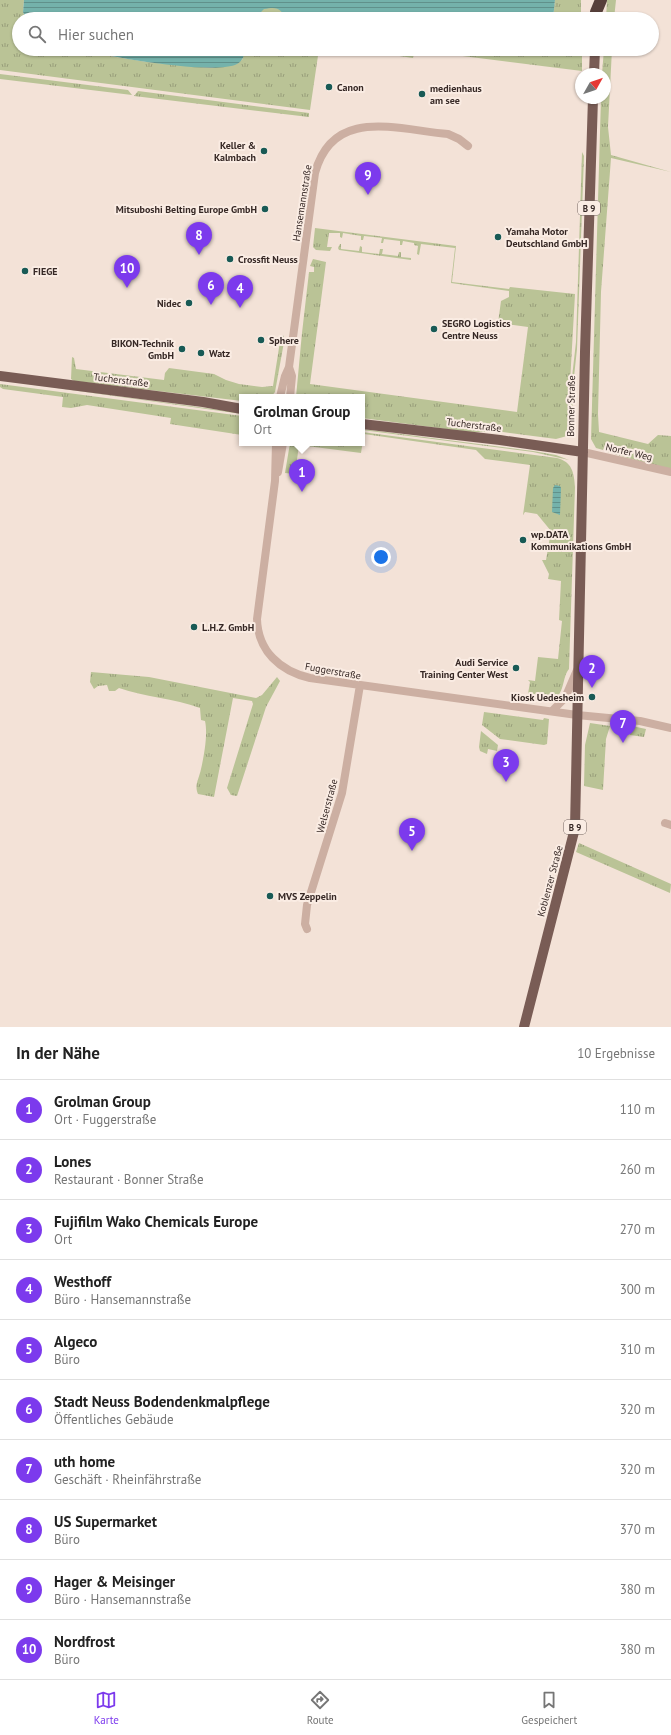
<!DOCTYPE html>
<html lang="de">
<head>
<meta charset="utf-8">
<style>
	:root { --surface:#fff; --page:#f2f2f2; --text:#222; --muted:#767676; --line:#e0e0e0; --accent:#7c3aed }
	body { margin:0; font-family:"PT Sans",sans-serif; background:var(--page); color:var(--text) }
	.compass { position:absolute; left:575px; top:68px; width:36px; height:36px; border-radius:50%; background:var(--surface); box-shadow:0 1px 3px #0004; rotate:50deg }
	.you { position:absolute; left:381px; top:557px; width:14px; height:14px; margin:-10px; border:3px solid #fff; border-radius:50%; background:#1a73e8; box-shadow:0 0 0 6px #1a73e833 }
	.badge { display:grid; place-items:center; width:26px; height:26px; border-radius:50%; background:var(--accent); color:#fff; font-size:13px; font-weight:700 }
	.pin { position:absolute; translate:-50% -33px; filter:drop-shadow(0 1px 2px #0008) }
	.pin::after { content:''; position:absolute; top:21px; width:14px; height:12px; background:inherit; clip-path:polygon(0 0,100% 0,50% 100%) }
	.popup { position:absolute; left:239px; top:394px; width:126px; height:52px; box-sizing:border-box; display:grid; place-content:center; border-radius:0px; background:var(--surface); filter:drop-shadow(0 1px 3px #0005); font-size:13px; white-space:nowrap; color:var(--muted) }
	.popup b { font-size:15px; color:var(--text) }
	.popup::after { content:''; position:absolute; left:50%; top:100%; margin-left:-8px; border:8px solid transparent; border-top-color:var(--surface) }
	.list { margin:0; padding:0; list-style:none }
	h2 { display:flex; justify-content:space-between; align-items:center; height:52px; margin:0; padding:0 16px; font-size:17px }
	h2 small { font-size:13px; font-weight:400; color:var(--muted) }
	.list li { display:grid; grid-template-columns:26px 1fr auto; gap:12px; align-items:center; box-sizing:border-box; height:60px; padding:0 16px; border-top:1px solid var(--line) }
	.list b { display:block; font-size:15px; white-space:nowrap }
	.list p { margin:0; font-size:13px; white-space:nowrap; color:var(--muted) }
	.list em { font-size:13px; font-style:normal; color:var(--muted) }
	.icon { flex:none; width:22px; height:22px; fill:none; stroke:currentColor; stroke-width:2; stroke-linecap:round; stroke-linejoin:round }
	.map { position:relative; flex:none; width:671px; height:1027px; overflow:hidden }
	.search { position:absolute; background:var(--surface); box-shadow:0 1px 3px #0004; left:12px; right:12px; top:12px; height:44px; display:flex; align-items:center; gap:10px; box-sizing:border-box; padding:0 14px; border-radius:22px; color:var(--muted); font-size:15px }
	.sheet { height:652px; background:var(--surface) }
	nav { display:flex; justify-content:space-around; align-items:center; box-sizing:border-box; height:56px; border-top:1px solid var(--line); background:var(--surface); font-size:11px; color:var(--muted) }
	nav a { display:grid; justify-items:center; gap:2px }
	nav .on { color:var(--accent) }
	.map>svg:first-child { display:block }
</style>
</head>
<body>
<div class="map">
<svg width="671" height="1027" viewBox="0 0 671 1027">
	<defs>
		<pattern id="grass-tufts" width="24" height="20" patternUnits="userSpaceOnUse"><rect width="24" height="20" fill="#bac396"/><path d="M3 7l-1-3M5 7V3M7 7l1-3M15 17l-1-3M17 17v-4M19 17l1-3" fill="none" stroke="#989e7a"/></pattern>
		<pattern id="water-rules" width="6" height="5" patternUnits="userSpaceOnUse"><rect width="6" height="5" fill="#74b2ab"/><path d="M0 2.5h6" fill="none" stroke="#60918b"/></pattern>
	</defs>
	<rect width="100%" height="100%" fill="#f3e2d7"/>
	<path fill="url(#grass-tufts)" d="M0 0H24L23 12 26 19H19V49H78L98 54 147 62 212 68 242 60 246 49H319L310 110 0 70Z
		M555 0H581V19H553Z
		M607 0H616L614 19H606Z
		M273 7 282 10 288 19H254L264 8Z
		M352 49H488L513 53 515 49H526L535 53 542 49H582V71L415 50 413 58Z
		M604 49H612L608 127 611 155 671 172 611 158 601 292 598 414 599 432 648 444 658 435 671 436V471L608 452 611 443 606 442 603 450 596 448 591 439 601 98H605V74H602Z
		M0 74 128 90 132 95 0 79Z
		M138 91 309 113V117L134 96Z
		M582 152 584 156 577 349 573 386 572 428 570 433 571 386 576 342Z
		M315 228 456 246 452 282 509 289 510 287 575 294 567 436 556 439 503 432H469L362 418V397H296L302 333 309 272H314V267L310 266 313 259 326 262 310 384 517 412 528 327 498 323 501 301 509 297V291L451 283 455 248 421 244 419 255 417 254 418 246 414 245V243L403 241 402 245H400V241L384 239 383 243H381L382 238 364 236 363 240H361V236L343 233 342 238 340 237V233H329L327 247H332L330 251 316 250 313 247Z
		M340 244H341V249L359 251 360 246 362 247V252L379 254 380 249H383L382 254 398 256 399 252H401V257L411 258V260L339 250 338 248Z
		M281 335 284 336V342L275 392 271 397H242V401L74 381 71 379 72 357 74 358 76 369 164 380 165 373 169 368 214 374 226 380 239 384 262 387 273 386Z
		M0 380 242 413V414Z
		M0 384 242 416V435L170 424 171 418 87 405 71 408 62 407 63 397 3 389 0 387Z
		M362 429 533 451 556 455 569 460 533 452 362 430Z
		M362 432 557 458C572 462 574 472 575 487L569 669C560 680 567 702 543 700 536 699 533 699 528 694L530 682 528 680 535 681 538 657 558 659 562 621 559 620 561 581 548 579 549 574 542 560H546L551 531 537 514 525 512 523 515 530 465 485 459 476 450 364 434 361 453 299 445 295 474 285 473 290 443H362Z
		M91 672 149 677 256 698 262 695 277 677 280 681 266 707 237 796 231 795 227 788 253 704 252 701 233 698 214 797 198 794C194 785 199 779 201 769 204 756 208 734 205 721L201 720 200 708C174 698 144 697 119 688L115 691H109L107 685 98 686 94 689 90 682Z
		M484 712 543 720 544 718 549 719 547 744 544 745 500 739 482 725Z
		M590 723 610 726 606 739 603 790 584 786 585 745Z
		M632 726 646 729 644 737 630 735Z
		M481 731 498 745 497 751 488 749 487 754 480 751 479 747Z
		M579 843 671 884 670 893 576 852Z"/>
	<path fill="url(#water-rules)" d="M24 0H555L553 19H288C279 9 279 6 264 9L254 19H26L23 12Z
		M78 49H246C244 55 243 61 237 64 215 76 105 56 78 49Z
		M555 485 560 486 561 488 560 515 552 512 553 488Z"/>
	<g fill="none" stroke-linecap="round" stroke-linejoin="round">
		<path stroke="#ccafa2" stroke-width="8" d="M289 367 292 376 290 397
			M280 397 285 376 289 367 315 173C333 106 398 130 448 134L459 139 468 146
			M276 443 275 481 257 619C258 651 280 671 310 678L577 715 640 721 671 728
			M583 452 671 472
			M278 472 283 443
			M552 711 565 698 577 670
			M665 823 671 825
			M307 929 305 924 307 905 342 793 360 685"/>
		<path stroke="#795c55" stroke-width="10" d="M594 74 595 49
			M0 376 203 402 242 409
			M362 424 500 440 583 452
			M524 1027 575 828 585 352 593 98"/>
		<path stroke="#57403b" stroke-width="12" d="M596 12 601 0"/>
	</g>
	<g fill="#185a55" stroke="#faece3" stroke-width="1.5">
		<circle cx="329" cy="87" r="4"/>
		<circle cx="422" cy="94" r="4"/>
		<circle cx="264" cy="151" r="4"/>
		<circle cx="265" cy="209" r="4"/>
		<circle cx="498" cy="237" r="4"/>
		<circle cx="230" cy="259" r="4"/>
		<circle cx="25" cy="271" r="4"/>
		<circle cx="189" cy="303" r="4"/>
		<circle cx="434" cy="329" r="4"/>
		<circle cx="261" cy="340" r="4"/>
		<circle cx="182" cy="349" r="4"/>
		<circle cx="201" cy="353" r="4"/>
		<circle cx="523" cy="540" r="4"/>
		<circle cx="194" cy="627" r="4"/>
		<circle cx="516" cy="668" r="4"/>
		<circle cx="592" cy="697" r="4"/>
		<circle cx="270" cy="896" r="4"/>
	</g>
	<g text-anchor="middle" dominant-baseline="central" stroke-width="4" stroke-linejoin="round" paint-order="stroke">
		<g fill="#faece3" stroke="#71635e" stroke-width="1">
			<rect x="578" y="201" width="22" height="14" rx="3"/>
			<rect x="564" y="820" width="22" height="14" rx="3"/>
		</g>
		<g font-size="9" font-weight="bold" fill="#362825">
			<text x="589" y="208">B 9</text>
			<text x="575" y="827">B 9</text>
		</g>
		<g font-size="10" font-weight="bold" fill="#362825" stroke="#faece3" text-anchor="start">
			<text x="337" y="87">Canon</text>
			<text x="430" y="88">medienhaus<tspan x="430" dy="12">am see</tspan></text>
			<text x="256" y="145" text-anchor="end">Keller &amp;<tspan x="256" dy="12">Kalmbach</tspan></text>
			<text x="257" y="209" text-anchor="end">Mitsuboshi Belting Europe GmbH</text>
			<text x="506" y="231">Yamaha Motor<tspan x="506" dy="12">Deutschland GmbH</tspan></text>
			<text x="238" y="259">Crossfit Neuss</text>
			<text x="33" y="271">FIEGE</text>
			<text x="181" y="303" text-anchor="end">Nidec</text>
			<text x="442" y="323">SEGRO Logistics<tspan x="442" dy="12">Centre Neuss</tspan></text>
			<text x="269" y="340">Sphere</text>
			<text x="174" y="343" text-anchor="end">BIKON-Technik<tspan x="174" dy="12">GmbH</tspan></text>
			<text x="209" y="353">Watz</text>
			<text x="531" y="534">wp.DATA<tspan x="531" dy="12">Kommunikations GmbH</tspan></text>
			<text x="202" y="627">L.H.Z. GmbH</text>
			<text x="508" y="662" text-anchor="end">Audi Service<tspan x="508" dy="12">Training Center West</tspan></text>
			<text x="584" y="697" text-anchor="end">Kiosk Uedesheim</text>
			<text x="278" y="896">MVS Zeppelin</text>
		</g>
		<g font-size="10" fill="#362825" stroke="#faece3">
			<text transform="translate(302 203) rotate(-81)">Hansemannstraße</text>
			<text transform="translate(121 380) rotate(7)">Tucherstraße</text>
			<text transform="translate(571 406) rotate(-89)">Bonner Straße</text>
			<text transform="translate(474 425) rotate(7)">Tucherstraße</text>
			<text transform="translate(629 452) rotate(13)">Norfer Weg</text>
			<text transform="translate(333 671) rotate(10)">Fuggerstraße</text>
			<text transform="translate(327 806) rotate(-75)">Welserstraße</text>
			<text transform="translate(550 881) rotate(-75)">Koblenzer Straße</text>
		</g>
	</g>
</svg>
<svg class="compass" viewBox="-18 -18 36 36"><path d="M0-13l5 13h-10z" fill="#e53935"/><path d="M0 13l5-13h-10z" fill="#767676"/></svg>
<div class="you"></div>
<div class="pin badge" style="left:302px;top:492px">1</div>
<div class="popup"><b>Grolman Group</b>Ort</div>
<div class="pin badge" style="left:592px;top:688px">2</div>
<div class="pin badge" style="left:506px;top:782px">3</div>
<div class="pin badge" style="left:240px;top:308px">4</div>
<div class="pin badge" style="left:412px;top:851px">5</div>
<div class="pin badge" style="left:211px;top:305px">6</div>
<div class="pin badge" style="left:623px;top:743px">7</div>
<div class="pin badge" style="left:199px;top:255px">8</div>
<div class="pin badge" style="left:368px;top:195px">9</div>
<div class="pin badge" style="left:127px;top:288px">10</div>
<div class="search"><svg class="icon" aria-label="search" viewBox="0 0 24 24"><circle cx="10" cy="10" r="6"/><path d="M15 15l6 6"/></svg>Hier suchen</div>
</div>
<section class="sheet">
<h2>In der Nähe<small>10 Ergebnisse</small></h2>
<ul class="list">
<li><span class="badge">1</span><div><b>Grolman Group</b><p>Ort · Fuggerstraße</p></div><em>110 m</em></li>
<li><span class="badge">2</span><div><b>Lones</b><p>Restaurant · Bonner Straße</p></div><em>260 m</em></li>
<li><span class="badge">3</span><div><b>Fujifilm Wako Chemicals Europe</b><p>Ort</p></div><em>270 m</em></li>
<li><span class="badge">4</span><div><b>Westhoff</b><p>Büro · Hansemannstraße</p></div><em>300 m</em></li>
<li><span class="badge">5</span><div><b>Algeco</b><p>Büro</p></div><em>310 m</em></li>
<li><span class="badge">6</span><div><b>Stadt Neuss Bodendenkmalpflege</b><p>Öffentliches Gebäude</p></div><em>320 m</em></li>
<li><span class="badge">7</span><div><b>uth home</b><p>Geschäft · Rheinfährstraße</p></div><em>320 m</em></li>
<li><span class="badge">8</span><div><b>US Supermarket</b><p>Büro</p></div><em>370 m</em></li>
<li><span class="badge">9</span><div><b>Hager &amp; Meisinger</b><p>Büro · Hansemannstraße</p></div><em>380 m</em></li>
<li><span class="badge">10</span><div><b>Nordfrost</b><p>Büro</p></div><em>380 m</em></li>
</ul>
</section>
<nav>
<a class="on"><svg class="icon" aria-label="map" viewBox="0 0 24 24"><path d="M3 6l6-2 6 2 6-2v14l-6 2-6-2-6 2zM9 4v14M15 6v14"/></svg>Karte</a>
<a><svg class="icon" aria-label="directions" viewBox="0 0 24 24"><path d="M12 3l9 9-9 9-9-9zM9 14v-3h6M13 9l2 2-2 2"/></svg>Route</a>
<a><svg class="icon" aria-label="saved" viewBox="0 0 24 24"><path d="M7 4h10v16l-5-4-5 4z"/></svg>Gespeichert</a>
</nav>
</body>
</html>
